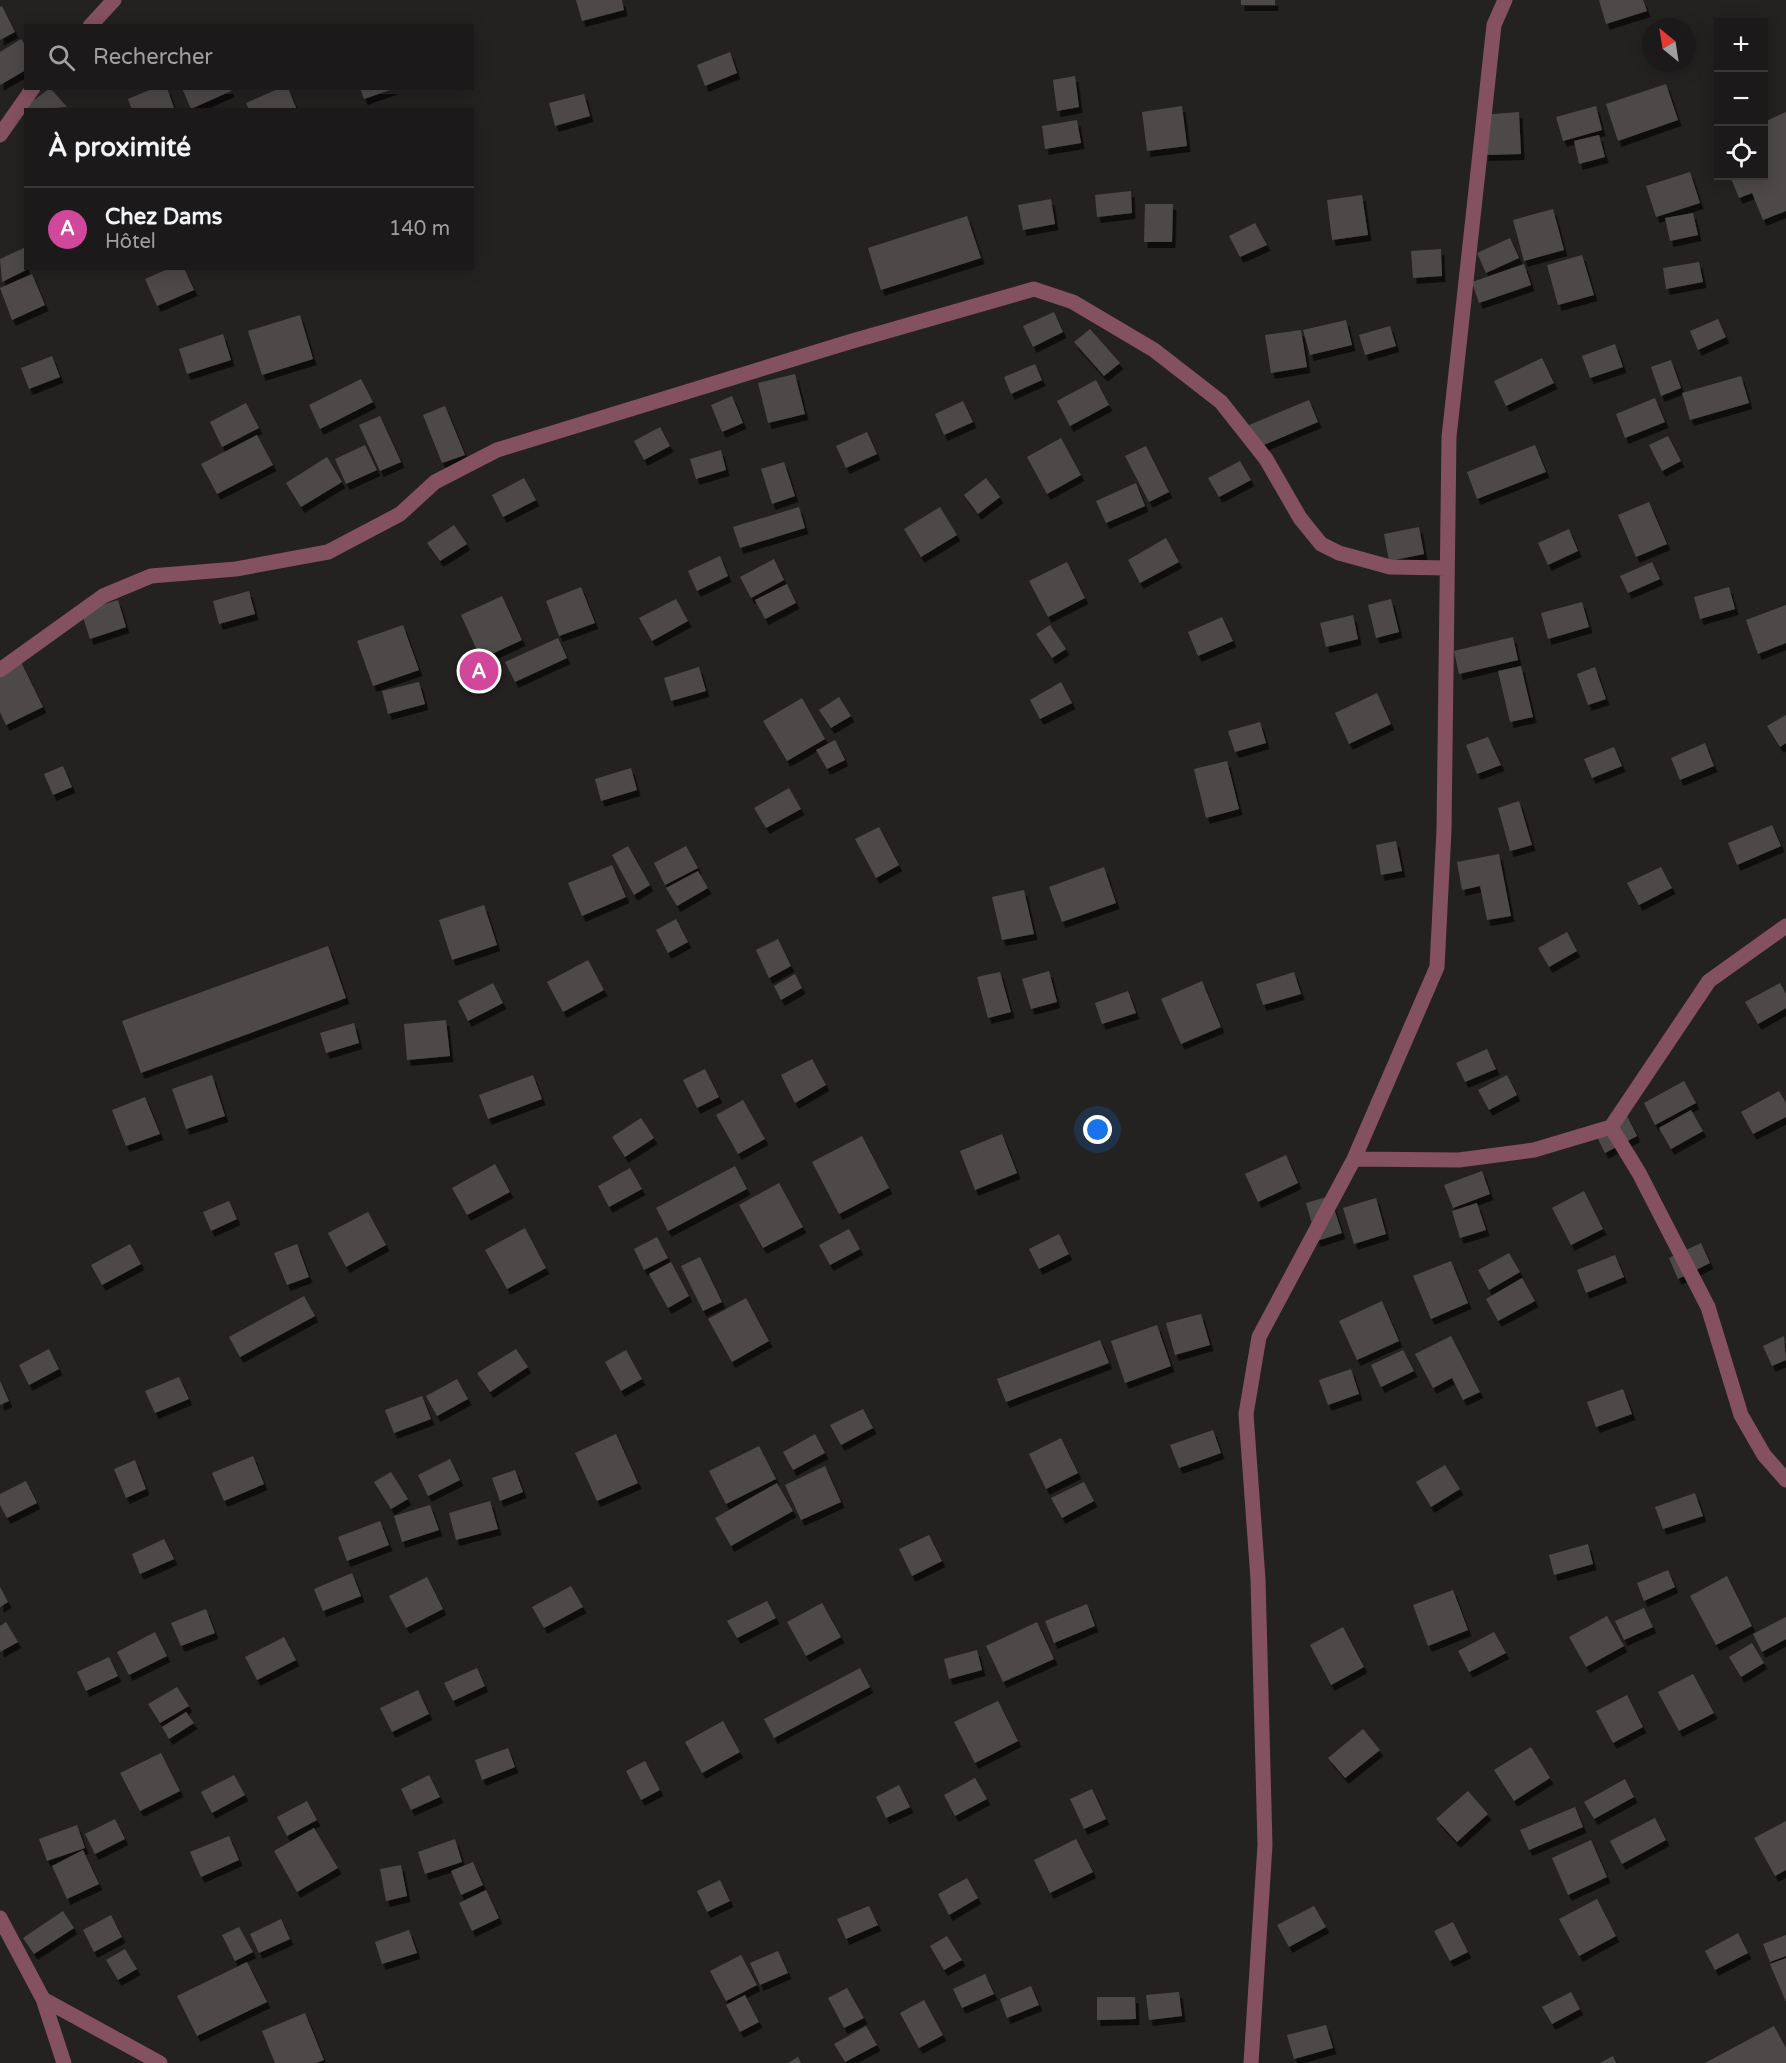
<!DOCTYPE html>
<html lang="fr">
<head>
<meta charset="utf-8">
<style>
	:root { --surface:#1b1919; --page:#282626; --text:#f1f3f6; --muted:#a0a0a2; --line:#393838; --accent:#5cceba }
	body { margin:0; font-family:"Varela Round",sans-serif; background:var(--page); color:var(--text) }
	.controls { position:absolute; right:18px; top:18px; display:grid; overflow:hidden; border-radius:0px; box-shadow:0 3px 15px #0003 }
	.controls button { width:54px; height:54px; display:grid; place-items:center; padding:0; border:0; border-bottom:2px solid var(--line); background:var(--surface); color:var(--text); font:30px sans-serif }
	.compass { position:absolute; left:1642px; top:18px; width:54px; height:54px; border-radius:50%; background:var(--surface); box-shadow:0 3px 15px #0003; rotate:330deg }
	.you { position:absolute; left:1098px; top:1130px; width:21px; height:21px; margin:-15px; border:4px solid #fff; border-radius:50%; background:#1a73e8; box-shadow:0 0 0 9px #1a73e833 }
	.badge { display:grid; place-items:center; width:39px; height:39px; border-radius:50%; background:var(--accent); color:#fff; font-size:20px; font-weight:700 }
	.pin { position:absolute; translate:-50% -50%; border:3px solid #fff; box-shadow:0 2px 6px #0006 }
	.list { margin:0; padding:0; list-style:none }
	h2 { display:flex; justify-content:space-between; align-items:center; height:78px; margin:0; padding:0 24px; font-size:26px }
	h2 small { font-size:20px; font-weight:400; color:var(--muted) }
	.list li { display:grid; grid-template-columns:39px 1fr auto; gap:18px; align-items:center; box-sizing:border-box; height:84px; padding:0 24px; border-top:2px solid var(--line) }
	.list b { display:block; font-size:22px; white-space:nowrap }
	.list p { margin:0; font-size:20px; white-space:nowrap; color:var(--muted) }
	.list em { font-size:20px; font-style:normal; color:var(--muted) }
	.icon { flex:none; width:33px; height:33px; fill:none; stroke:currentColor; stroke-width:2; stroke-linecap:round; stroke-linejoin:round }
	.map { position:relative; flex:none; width:1786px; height:2063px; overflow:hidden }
	.search { position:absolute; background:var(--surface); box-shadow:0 3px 15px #0003; left:24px; top:24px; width:450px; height:66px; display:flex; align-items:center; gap:15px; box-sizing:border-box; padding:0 21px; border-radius:0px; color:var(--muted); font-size:22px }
	.panel { position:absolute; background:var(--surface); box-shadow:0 3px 15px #0003; left:24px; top:108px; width:450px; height:162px; border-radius:0px }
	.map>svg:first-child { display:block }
</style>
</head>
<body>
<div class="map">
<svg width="1786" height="2063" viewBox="0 0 1786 2063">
	<defs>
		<filter id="shadow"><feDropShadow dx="3.5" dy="6" stdDeviation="0" flood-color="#0009"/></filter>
	</defs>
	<rect width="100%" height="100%" fill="#242121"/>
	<path fill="#4d4a4a" filter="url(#shadow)" d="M576 0H622L624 10 582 21Z
		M1241 0H1275V5H1241Z
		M1599 0H1643L1647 11 1606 24Z
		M2 6 15 32 0 40V7Z
		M21 39 26 46V70L0 85V52Z
		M730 52 737 73 705 86 697 65Z
		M1075 76 1079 107 1057 111 1053 80Z
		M1666 84 1678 120 1618 141 1606 104Z
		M50 88 67 107 28 110 26 106Z
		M154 88H167L174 108 132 110 128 99Z
		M182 88H230L231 91 191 109Z
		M280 88H288L297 110H249L246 103Z
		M360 88H393V89L364 99Z
		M584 94 590 116 555 126 549 103Z
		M1182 106 1187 146 1147 151 1142 112Z
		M1596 106 1602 130 1563 141 1556 117Z
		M1519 112 1521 154 1485 155 1482 115Z
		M1786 112V211L1763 220 1752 193 1739 198 1730 176H1764V122Z
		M1077 120 1081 143 1045 149 1042 126Z
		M1599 135 1605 157 1579 164 1574 141Z
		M1690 172 1700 203 1656 217 1646 186Z
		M1131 191 1132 213 1097 217 1095 195Z
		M1362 195 1368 235 1332 240 1327 200Z
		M1051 199 1055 224 1023 230 1018 205Z
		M1145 204H1173L1172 242H1144Z
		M1553 209 1564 250 1524 261 1513 220Z
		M1693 213 1698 235 1670 241 1665 218Z
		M967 216 981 258 881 290 868 248Z
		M1255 223 1267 245 1240 257 1229 236Z
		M1510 238 1519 258 1486 273 1477 253Z
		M26 247V270L2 282 0 259Z
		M1441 249 1442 276 1413 278 1411 251Z
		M1582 255 1594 295 1558 305 1547 265Z
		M1699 262 1703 282 1666 289 1663 268Z
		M1524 264 1531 285 1479 303 1472 282Z
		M170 268H184L194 290 157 306 145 279Z
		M32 274 45 305 12 320 0 288Z
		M1054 312 1063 332 1033 347 1023 326Z
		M300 315 313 359 262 375 248 331Z
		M1718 319 1726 337 1698 350 1690 331Z
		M1346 320 1352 345 1310 355 1303 330Z
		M1390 326 1396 346 1365 355 1359 335Z
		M1090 329 1120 363 1104 376 1074 342Z
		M1301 330 1307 367 1271 373 1265 335Z
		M223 334 231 360 187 374 179 349Z
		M1615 344 1623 367 1590 378 1582 356Z
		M52 356 60 377 29 389 21 368Z
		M1542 358 1554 383 1506 406 1494 381Z
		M1671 360 1681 388 1661 396 1651 367Z
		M1035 364 1042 380 1011 394 1004 377Z
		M795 374 805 414 768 423 758 383Z
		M1741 376 1749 403 1690 420 1682 393Z
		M361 379 373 402 320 429 309 405Z
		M1096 380 1109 405 1070 426 1057 401Z
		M732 396 743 423 722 432 711 405Z
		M1655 398 1665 422 1625 438 1616 414Z
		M1309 400 1318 422 1259 447 1249 425Z
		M963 401 973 422 944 435 935 414Z
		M246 403 259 428 222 447 210 422Z
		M445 406 465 455 442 463 423 415Z
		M380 416 401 462 380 471 359 425Z
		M660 427 670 446 644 460 634 441Z
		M867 432 877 454 846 468 836 446Z
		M257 435 273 465 217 494 201 464Z
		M1668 436 1681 461 1662 471 1649 445Z
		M1061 438 1081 475 1047 494 1027 457Z
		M365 445 377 470 346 484 335 459Z
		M1535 445 1546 472 1477 499 1467 472Z
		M1146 446 1169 492 1149 502 1125 456Z
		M721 450 726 470 696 479 690 459Z
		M327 457 342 482 301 507 286 483Z
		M1240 461 1251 480 1219 497 1208 478Z
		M784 462 795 496 772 504 761 469Z
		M524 478 536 500 503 517 492 495Z
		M986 478 1000 497 978 514 964 495Z
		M1136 483 1145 506 1106 523 1096 501Z
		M1649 502 1667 544 1636 557 1618 515Z
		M799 507 805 528 740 548 733 527Z
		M940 507 957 535 921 557 904 529Z
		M454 525 467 544 440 561 427 543Z
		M1419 527 1424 554 1389 561 1384 534Z
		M1569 529 1578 551 1548 565 1538 543Z
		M1166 538 1179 562 1140 583 1128 560Z
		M720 556 728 576 697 591 688 571Z
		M774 559 784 580 751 598 740 577Z
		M1067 562 1085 598 1048 617 1029 581Z
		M1652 562 1660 579 1628 593 1620 576Z
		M787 584 796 603 765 619 755 600Z
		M581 587 595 623 559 636 546 601Z
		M1729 587 1735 609 1700 619 1694 597Z
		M249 591 255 614 219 624 213 601Z
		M502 596 522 640 481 659 461 615Z
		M676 599 688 621 652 641 639 618Z
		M1391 599 1399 632 1376 638 1368 605Z
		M118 600 126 627 90 639 81 611Z
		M1582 602 1589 627 1548 639 1541 613Z
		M1786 605V643L1758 654 1746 620Z
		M1353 615 1358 639 1326 647 1320 623Z
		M1222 617 1233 641 1198 656 1188 632Z
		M403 625 419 670 373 686 357 641Z
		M1050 625 1066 649 1052 658 1036 634Z
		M1513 637 1518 660 1459 674 1454 651Z
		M558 638 567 658 515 682 505 662Z
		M21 662 43 707 6 725 0 712V672Z
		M1521 666 1533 717 1510 722 1498 671Z
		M699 667 706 691 671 701 664 678Z
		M1595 667 1606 699 1588 705 1577 674Z
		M419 682 425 704 388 714 382 691Z
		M1061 682 1072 703 1040 719 1030 700Z
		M1377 693 1391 724 1349 744 1335 713Z
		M839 697 851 716 831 728 819 710Z
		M802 698 825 739 787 761 763 721Z
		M1786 715V743L1780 747 1767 726Z
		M1260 722 1266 743 1235 752 1228 731Z
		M1488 737 1501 765 1477 774 1466 745Z
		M835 740 845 760 827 769 816 750Z
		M1705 743 1714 766 1680 780 1671 758Z
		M1614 747 1622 766 1592 778 1584 759Z
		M1227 761 1239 809 1206 818 1194 769Z
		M63 766 72 787 53 795 44 774Z
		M631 768 637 790 601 801 595 779Z
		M789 788 801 809 766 828 754 808Z
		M1519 801 1532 845 1510 851 1498 808Z
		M1772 825 1781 846 1737 865 1728 843Z
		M879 827 899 865 876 878 855 839Z
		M1396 841 1402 871 1381 875 1376 845Z
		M628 846 650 885 634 895 612 855Z
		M686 846 698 868 665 885 654 863Z
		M1499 854 1511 916 1487 920 1480 886 1462 890 1457 862Z
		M612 865 626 897 582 916 568 883Z
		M1104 867 1116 903 1062 922 1049 887Z
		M1661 867 1672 888 1639 905 1627 883Z
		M698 871 708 888 677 906 666 888Z
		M1024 890 1034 934 1002 940 992 897Z
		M484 905 497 945 452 960 439 920Z
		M676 919 688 942 668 953 656 930Z
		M1567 932 1577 951 1549 967 1538 948Z
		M778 939 791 966 769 978 756 950Z
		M328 946 346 998 141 1073 122 1021Z
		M588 960 604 990 563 1012 547 982Z
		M1049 971 1057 1002 1031 1009 1022 979Z
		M1000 972 1011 1012 988 1018 977 977Z
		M1294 972 1301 994 1263 1005 1256 984Z
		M795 974 802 988 781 1000 774 986Z
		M1202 981 1221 1027 1181 1044 1161 999Z
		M493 983 503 1003 468 1021 458 1001Z
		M1780 983 1786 994V1008L1758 1024 1745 1002Z
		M1128 991 1136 1013 1102 1024 1095 1003Z
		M446 1020 450 1056 407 1060 404 1024Z
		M354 1023 359 1043 326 1053 320 1033Z
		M1487 1049 1496 1069 1465 1082 1456 1063Z
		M812 1059 826 1085 795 1103 781 1075Z
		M705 1069 719 1097 697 1108 683 1080Z
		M212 1075 225 1116 186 1129 172 1089Z
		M533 1075 542 1099 488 1119 479 1095Z
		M1507 1075 1517 1095 1489 1110 1478 1090Z
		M1684 1081 1696 1103 1655 1125 1644 1103Z
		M1779 1091 1786 1103V1117L1753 1134 1741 1112Z
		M145 1097 160 1134 126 1146 112 1110Z
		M743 1100 765 1139 738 1154 716 1115Z
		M1691 1110 1703 1131 1671 1149 1659 1128Z
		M1627 1116 1637 1136 1605 1153 1595 1133Z
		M641 1118 654 1138 625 1157 612 1137Z
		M1002 1134 1017 1173 975 1190 960 1151Z
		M862 1136 889 1188 839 1214 812 1162Z
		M1286 1155 1298 1183 1258 1202 1245 1174Z
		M495 1164 510 1192 467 1215 452 1188Z
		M735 1166 747 1189 668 1231 656 1208Z
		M630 1168 642 1189 609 1207 598 1186Z
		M1482 1171 1490 1194 1453 1208 1444 1185Z
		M779 1183 803 1227 763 1248 739 1205Z
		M1584 1191 1603 1229 1571 1245 1552 1208Z
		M1330 1196 1342 1233 1317 1241 1306 1203Z
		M1376 1198 1386 1234 1354 1244 1343 1208Z
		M229 1201 237 1219 211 1231 203 1212Z
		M1477 1203 1486 1230 1460 1238 1452 1211Z
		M368 1212 386 1245 346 1267 328 1233Z
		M525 1228 546 1268 507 1289 485 1250Z
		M849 1229 860 1249 830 1265 819 1245Z
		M1059 1234 1069 1254 1039 1269 1029 1249Z
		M657 1237 668 1258 644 1270 634 1249Z
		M1701 1243 1710 1263 1678 1279 1669 1258Z
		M130 1244 141 1264 102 1285 91 1265Z
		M297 1244 309 1277 287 1285 274 1253Z
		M1509 1253 1520 1272 1489 1290 1478 1270Z
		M1615 1255 1624 1277 1586 1293 1577 1270Z
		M700 1257 722 1302 703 1311 681 1266Z
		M1451 1261 1468 1303 1431 1319 1413 1276Z
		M671 1262 689 1296 668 1308 649 1274Z
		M1522 1278 1535 1301 1498 1321 1486 1299Z
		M304 1296 315 1316 240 1357 229 1337Z
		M746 1298 769 1341 732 1362 708 1319Z
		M1382 1301 1399 1341 1357 1360 1339 1321Z
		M1201 1314 1210 1345 1175 1355 1166 1323Z
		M1157 1325 1171 1366 1125 1383 1111 1341Z
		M1451 1336 1480 1392 1463 1400 1452 1378 1433 1388 1415 1354Z
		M1784 1336 1786 1360 1772 1366 1763 1346Z
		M1100 1340 1109 1363 1006 1402 997 1379Z
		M49 1349 59 1369 29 1385 19 1365Z
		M516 1349 528 1367 490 1392 477 1373Z
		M626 1350 642 1379 621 1391 605 1362Z
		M1403 1350 1414 1371 1381 1387 1371 1365Z
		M1351 1369 1359 1394 1328 1405 1319 1380Z
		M179 1377 189 1399 155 1413 145 1391Z
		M457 1379 468 1399 437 1416 426 1396Z
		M0 1381 9 1401 0 1405Z
		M1623 1389 1632 1414 1596 1427 1587 1402Z
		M422 1396 431 1419 394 1433 385 1410Z
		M863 1409 873 1428 841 1445 830 1425Z
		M1213 1430 1221 1453 1179 1468 1170 1445Z
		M616 1434 638 1483 597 1501 575 1453Z
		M815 1434 825 1453 793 1470 783 1452Z
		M1061 1438 1078 1473 1046 1489 1029 1454Z
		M759 1446 776 1479 726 1504 709 1471Z
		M253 1456 264 1484 224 1501 212 1473Z
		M450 1459 460 1480 428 1496 418 1475Z
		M135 1460 146 1489 126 1498 114 1469Z
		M1445 1465 1460 1489 1431 1507 1416 1482Z
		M825 1466 841 1502 801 1520 785 1485Z
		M515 1470 523 1492 500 1501 492 1478Z
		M391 1472 408 1499 391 1509 374 1482Z
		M26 1481 37 1503 7 1518 0 1505V1494Z
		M1084 1482 1094 1501 1062 1518 1051 1498Z
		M777 1483 793 1511 731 1546 715 1518Z
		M1695 1493 1703 1516 1663 1529 1655 1507Z
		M490 1501 498 1529 456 1540 449 1513Z
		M430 1505 439 1530 402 1542 394 1516Z
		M380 1521 389 1545 347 1561 338 1537Z
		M929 1535 942 1561 912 1576 899 1549Z
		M164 1539 174 1559 140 1574 132 1554Z
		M1588 1544 1593 1564 1554 1575 1549 1555Z
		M1668 1570 1675 1587 1644 1601 1637 1583Z
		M352 1573 361 1596 323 1611 314 1589Z
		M1727 1576 1752 1626 1716 1645 1690 1596Z
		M427 1577 443 1609 406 1628 389 1596Z
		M571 1586 583 1607 544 1628 532 1607Z
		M0 1587 8 1602 0 1607Z
		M1453 1590 1468 1630 1428 1646 1413 1605Z
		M767 1601 776 1618 737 1638 727 1621Z
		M822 1603 841 1637 806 1656 787 1622Z
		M1087 1604 1095 1626 1054 1643 1045 1621Z
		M1644 1608 1653 1627 1624 1640 1615 1621Z
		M206 1609 215 1633 181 1646 171 1623Z
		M1607 1616 1624 1646 1586 1667 1569 1637Z
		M1786 1617V1639L1762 1652 1753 1634Z
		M6 1622 18 1642 0 1652V1626Z
		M1037 1622 1054 1659 1003 1682 986 1646Z
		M1343 1627 1364 1667 1331 1685 1310 1645Z
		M155 1632 167 1656 129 1675 117 1652Z
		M1494 1632 1506 1653 1469 1672 1458 1651Z
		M284 1637 296 1660 257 1680 245 1657Z
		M1752 1643 1764 1663 1741 1677 1729 1657Z
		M977 1650 982 1670 949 1679 944 1659Z
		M109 1657 118 1676 86 1691 77 1672Z
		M477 1668 485 1686 453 1701 444 1683Z
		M860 1668 870 1687 774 1738 764 1719Z
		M1693 1674 1714 1713 1679 1731 1658 1692Z
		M177 1687 189 1706 160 1723 148 1704Z
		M418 1690 429 1714 392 1732 380 1708Z
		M1627 1695 1643 1727 1613 1743 1596 1711Z
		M998 1701 1018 1741 975 1763 954 1722Z
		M186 1712 194 1723 169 1739 162 1727Z
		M723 1721 740 1752 702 1773 685 1742Z
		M1363 1729 1380 1750 1345 1778 1328 1758Z
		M1531 1747 1550 1778 1514 1801 1494 1770Z
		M508 1748 515 1767 482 1780 475 1760Z
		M161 1753 180 1791 140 1811 120 1773Z
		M645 1761 660 1790 641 1800 626 1771Z
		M234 1775 245 1795 212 1813 201 1792Z
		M429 1775 440 1797 411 1810 401 1789Z
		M975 1778 987 1799 955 1816 944 1795Z
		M1625 1779 1634 1797 1594 1819 1584 1802Z
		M899 1785 910 1807 886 1818 876 1797Z
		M1092 1789 1106 1819 1084 1829 1070 1799Z
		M1468 1791 1488 1814 1457 1842 1436 1819Z
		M307 1801 317 1820 287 1836 277 1817Z
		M1575 1807 1583 1827 1529 1850 1520 1830Z
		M1655 1818 1666 1840 1622 1864 1610 1841Z
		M115 1819 125 1839 95 1854 85 1834Z
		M1786 1821V1870L1775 1876 1754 1838Z
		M77 1825 85 1848 47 1861 39 1839Z
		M314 1828 338 1868 297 1892 274 1851Z
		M229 1836 239 1860 201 1877 190 1852Z
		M455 1839 462 1862 425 1874 418 1852Z
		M1076 1839 1093 1872 1050 1893 1034 1860Z
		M1591 1840 1607 1877 1568 1895 1552 1858Z
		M83 1850 99 1884 67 1899 52 1866Z
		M473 1862 483 1885 461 1895 451 1871Z
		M401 1865 407 1896 386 1901 380 1869Z
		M967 1878 978 1898 949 1915 938 1894Z
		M720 1880 730 1901 707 1912 697 1891Z
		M486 1890 499 1918 472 1931 459 1903Z
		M1597 1899 1616 1936 1579 1956 1559 1919Z
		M869 1906 878 1925 846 1939 837 1919Z
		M1314 1906 1326 1927 1289 1947 1277 1925Z
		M63 1911 74 1928 34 1954 23 1938Z
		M111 1915 122 1937 94 1952 83 1930Z
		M281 1919 290 1939 259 1953 250 1934Z
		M1453 1922 1468 1952 1450 1961 1434 1931Z
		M239 1927 253 1952 235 1961 222 1935Z
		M409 1930 417 1953 382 1964 375 1942Z
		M1738 1933 1748 1953 1715 1970 1705 1951Z
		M1786 1935V1956L1770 1962 1763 1944Z
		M947 1936 962 1960 944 1970 930 1946Z
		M125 1949 137 1969 118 1980 106 1960Z
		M778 1951 788 1973 760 1985 750 1963Z
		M741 1955 757 1985 726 2001 710 1971Z
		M1786 1958V2002L1770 1964Z
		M247 1962 267 2002 197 2036 177 1996Z
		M985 1974 994 1994 962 2008 953 1989Z
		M1031 1986 1039 2005 1007 2018 1000 1999Z
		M847 1988 864 2018 844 2028 828 1998Z
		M1179 1992 1182 2016 1149 2020 1146 1995Z
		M1571 1992 1580 2009 1552 2024 1542 2007Z
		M745 1995 759 2022 740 2032 726 2005Z
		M1097 1997H1135L1136 2019 1097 2020Z
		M924 2000 943 2035 919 2048 900 2013Z
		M305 2013 324 2060 316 2063H275L262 2031Z
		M1326 2025 1333 2048 1294 2059 1287 2035Z
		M866 2026 877 2045 845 2062 834 2044Z
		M1774 2026 1786 2048V2063H1705Z
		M1613 2056 1616 2063H1600Z
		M798 2057 801 2063H788Z"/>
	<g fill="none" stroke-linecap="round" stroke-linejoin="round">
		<path stroke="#845160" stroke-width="15" d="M90 26 114 0
			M0 135 33 88
			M0 670 103 596 151 576 236 569 328 552 400 514 435 482 497 450 849 342 1034 289 1073 302 1154 350 1221 402 1266 459 1300 518 1321 544 1339 553 1390 567 1447 568
			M1611 1127 1709 981 1786 926
			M1354 1159 1459 1160 1534 1150 1611 1127 1639 1173 1708 1307 1741 1415 1764 1455 1786 1480
			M0 1918 43 1999 64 2063
			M43 1999 160 2063
			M1251 2063 1265 1845 1258 1579 1246 1414 1259 1337 1354 1159 1437 967 1444 830 1449 437 1494 25 1505 0"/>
	</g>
</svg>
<div class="controls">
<button>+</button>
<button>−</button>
<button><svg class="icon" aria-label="locate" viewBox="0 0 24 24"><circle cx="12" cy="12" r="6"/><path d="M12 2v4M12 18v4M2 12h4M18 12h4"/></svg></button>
</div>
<svg class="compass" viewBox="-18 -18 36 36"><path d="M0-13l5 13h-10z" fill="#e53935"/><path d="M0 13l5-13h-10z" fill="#a0a0a2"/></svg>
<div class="you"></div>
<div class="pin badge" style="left:479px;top:671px;background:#d1479c">A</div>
<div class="search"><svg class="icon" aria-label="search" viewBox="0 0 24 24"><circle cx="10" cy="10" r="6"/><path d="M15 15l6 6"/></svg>Rechercher</div>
<section class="panel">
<h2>À proximité<small></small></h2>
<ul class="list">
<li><span class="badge" style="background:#d1479c">A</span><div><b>Chez Dams</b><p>Hôtel</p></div><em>140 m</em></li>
</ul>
</section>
</div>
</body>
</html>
